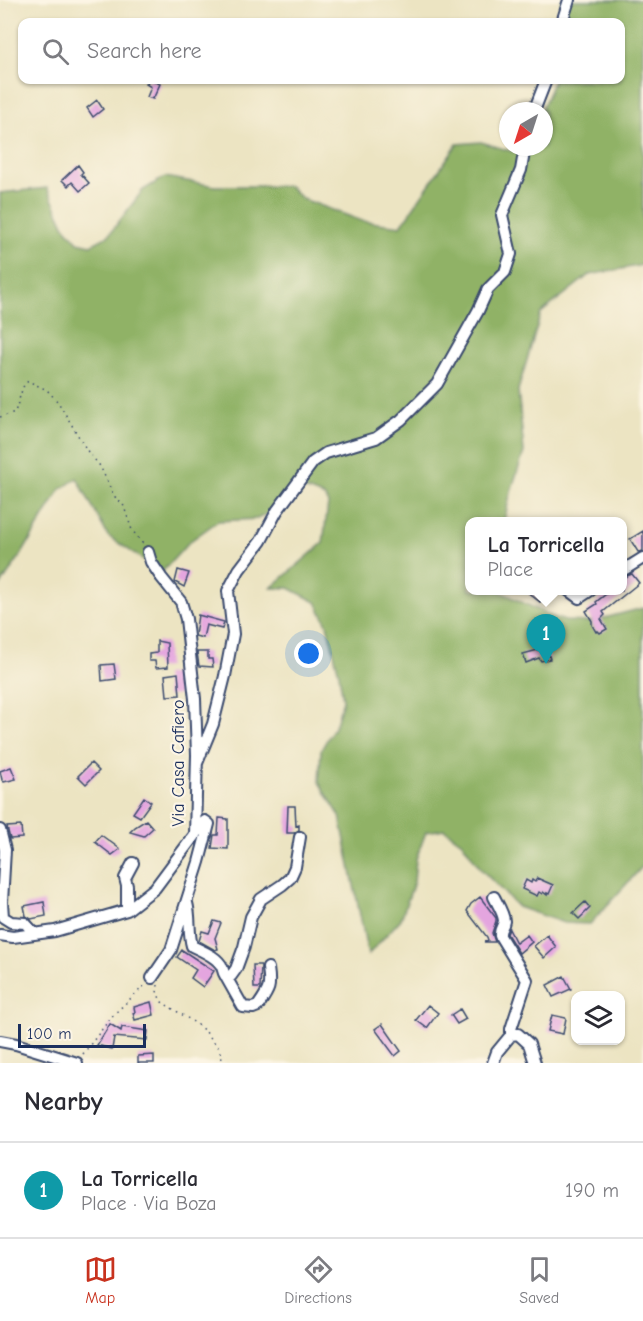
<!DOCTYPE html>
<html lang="en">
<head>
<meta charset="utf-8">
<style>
	:root { --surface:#fff; --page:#f2f2f3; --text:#2b2b33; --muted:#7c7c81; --line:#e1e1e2; --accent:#c8321e }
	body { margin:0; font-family:"Comic Neue",sans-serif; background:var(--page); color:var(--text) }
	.controls { position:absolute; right:18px; bottom:18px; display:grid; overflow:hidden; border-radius:12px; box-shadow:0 2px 4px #0004 }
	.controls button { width:54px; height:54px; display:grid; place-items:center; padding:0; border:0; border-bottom:2px solid var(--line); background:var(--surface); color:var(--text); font:30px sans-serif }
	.compass { position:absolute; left:499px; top:102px; width:54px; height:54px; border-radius:50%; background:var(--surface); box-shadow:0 2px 4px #0004; rotate:219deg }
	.scale { position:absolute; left:18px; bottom:15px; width:128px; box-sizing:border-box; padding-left:6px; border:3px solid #1b2f5e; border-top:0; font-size:16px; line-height:21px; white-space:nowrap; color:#1b2f5e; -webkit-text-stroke:4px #fcf5e5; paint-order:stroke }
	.you { position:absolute; left:309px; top:654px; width:21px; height:21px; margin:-15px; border:4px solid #fff; border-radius:50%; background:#1a73e8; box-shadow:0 0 0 9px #1a73e833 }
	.badge { display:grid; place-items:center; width:39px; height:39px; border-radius:50%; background:var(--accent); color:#fff; font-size:20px; font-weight:700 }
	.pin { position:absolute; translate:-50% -50px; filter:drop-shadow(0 2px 3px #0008) }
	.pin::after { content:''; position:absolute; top:32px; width:21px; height:18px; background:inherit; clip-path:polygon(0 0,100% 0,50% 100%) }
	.popup { position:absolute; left:465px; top:517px; width:162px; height:78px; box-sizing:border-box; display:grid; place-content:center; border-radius:12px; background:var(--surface); filter:drop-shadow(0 2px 4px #0005); font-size:20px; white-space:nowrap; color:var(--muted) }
	.popup b { font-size:22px; color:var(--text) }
	.popup::after { content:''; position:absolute; left:50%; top:100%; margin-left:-12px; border:12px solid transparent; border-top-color:var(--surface) }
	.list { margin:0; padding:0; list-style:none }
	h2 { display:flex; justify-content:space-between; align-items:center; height:78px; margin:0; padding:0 24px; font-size:26px }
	h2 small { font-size:20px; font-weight:400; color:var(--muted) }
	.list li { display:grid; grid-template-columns:39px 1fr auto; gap:18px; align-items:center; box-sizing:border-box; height:96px; padding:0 24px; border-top:2px solid var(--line) }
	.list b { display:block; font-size:22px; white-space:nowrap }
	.list p { margin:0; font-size:20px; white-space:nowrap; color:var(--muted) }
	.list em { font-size:20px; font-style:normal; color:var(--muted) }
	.icon { flex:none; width:33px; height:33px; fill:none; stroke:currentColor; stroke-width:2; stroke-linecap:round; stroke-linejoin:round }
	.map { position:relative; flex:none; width:643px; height:1063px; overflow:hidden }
	.search { position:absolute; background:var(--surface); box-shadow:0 2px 4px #0004; left:18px; right:18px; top:18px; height:66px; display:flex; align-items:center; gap:15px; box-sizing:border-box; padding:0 21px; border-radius:12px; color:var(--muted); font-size:22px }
	.sheet { height:174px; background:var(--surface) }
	nav { display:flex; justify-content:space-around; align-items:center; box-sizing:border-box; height:84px; border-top:2px solid var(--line); background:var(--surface); font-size:16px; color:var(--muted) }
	nav a { display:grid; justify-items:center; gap:3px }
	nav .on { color:var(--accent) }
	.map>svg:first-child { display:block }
</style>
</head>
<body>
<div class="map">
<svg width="643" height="1063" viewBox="0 0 643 1063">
	<rect width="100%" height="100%" fill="#fcf5e5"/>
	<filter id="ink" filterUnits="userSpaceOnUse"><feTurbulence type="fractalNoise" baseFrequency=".0167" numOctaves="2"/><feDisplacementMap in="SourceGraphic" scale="12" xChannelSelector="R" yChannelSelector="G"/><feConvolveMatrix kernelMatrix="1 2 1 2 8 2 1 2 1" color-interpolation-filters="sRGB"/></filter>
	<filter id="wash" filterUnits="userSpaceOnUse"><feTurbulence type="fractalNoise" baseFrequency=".008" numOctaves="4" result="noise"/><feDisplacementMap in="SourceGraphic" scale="24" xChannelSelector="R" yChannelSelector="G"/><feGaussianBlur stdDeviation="1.35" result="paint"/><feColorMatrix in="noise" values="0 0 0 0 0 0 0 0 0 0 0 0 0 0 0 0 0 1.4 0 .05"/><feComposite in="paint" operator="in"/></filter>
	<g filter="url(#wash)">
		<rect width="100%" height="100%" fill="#ece4c2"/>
		<path fill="#90b266" stroke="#567062" stroke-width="1.5" d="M561 0H643V265L589 275 541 313 518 390 524 452 511 491 504 521 470 522V590L499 591 551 616 565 621 589 622 643 608V866L590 924 564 923 518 907 480 868 462 842 444 829 426 832 416 859 414 882 401 919 368 955 340 816 319 782 321 750 336 724 343 700 339 674 327 624 316 602 289 588H271L323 543 328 504 325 497 302 488 289 495 278 508 257 519 218 521 189 542 162 572 108 536 77 478 60 490 23 552 0 586V193L47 188 65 227 78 242 91 245 108 236 143 190 165 177 215 186H288L303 199 362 221 401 226 457 144 481 142 524 155 527 147H544V111H541L554 80H620V22H562Z"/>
		<g id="blocks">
			<path fill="#e4a5df" d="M149 80H152L160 84 153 99 147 97 151 87 146 84Z
				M97 100 103 109 93 117 87 108Z
				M78 165 83 172 81 174 89 183 80 191 72 182 68 186 62 180Z
				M643 531V551L638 552 630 539Z
				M178 570 189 573 184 587 175 582Z
				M632 574 639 583 603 612 605 615 601 619 607 629 600 633 598 631 596 632 592 625V621L586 611 597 604 596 602 606 594 604 591H622V578Z
				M526 591H555L546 604 541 600 540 602Z
				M198 615 224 622 222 629 206 625 203 638 195 636Z
				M544 640 550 659 541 661 539 658 526 663 523 654 538 650 536 643Z
				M157 641 167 643 168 667 156 668 155 661H149V654L157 653Z
				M197 652H208V659H212L213 667 199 666Z
				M114 664 116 679 102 681 101 665Z
				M178 673 180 695 167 696 165 675Z
				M91 763 99 771 86 784 78 776Z
				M11 767 16 779 4 782 2 780 0 771Z
				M144 797 151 802 140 817 133 813Z
				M288 806H295L296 826 299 825V830L294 833H287Z
				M219 818 228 819V849L212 848 214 835H218Z
				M146 820 153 828 144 836 130 832 135 827Z
				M21 826 22 838 10 839 7 827Z
				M101 835 120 849 112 855 95 842Z
				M537 878 553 885 549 894 547 893V895L543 892 542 894 539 892 537 896 522 889 526 880 531 883 532 880 535 882Z
				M480 897 496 918V921L492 933 495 942H484L488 940 487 937 467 911 471 904Z
				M44 902 46 916 31 919 26 916 24 906Z
				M585 902 590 908 579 919 573 913Z
				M214 921 221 923 215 938 218 949 215 950 199 941 202 931 209 933Z
				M509 929 516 943 527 935 532 942 519 953 507 934Z
				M547 935 556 947 544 958 534 946Z
				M182 950 214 971 203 987 191 978 196 970 177 957Z
				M253 965H261L260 988H254Z
				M564 976 571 989 553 997 547 985Z
				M151 1002 154 1015 135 1020 133 1013 135 1012 134 1007Z
				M428 1005 438 1013 427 1028 416 1020Z
				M460 1009 466 1019 457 1024 451 1015Z
				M552 1015 566 1018 563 1034 548 1031Z
				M110 1024 121 1031 122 1027 148 1031 147 1040 114 1037 112 1049 97 1045Z
				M382 1024 401 1051 395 1056 375 1029Z
				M154 1055V1063H138V1056Z"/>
		</g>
	</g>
	<g filter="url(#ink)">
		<use href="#blocks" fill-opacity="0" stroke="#3a4a6d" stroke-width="1.5"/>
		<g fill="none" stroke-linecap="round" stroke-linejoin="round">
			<g stroke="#3a4a6d" stroke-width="14">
				<path id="minor" d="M562 22 569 0
					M534 111 546 80
					M148 552 151 562 161 577 181 602 186 619 195 699 197 755 195 835
					M622 571 643 558
					M568 590 579 598 591 590
					M197 763 213 724 225 676 233 634 228 591 239 570 261 541 277 511 313 462 326 453 376 438 401 420 437 384 478 311 488 289 505 272 511 254 502 215 521 170 525 147
					M0 830 5 850 2 902 3 917 11 922 25 923 35 934
					M494 897C497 903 504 914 504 921 503 928 499 928 500 936L527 980 511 1029V1035
					M187 903C191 917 188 932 192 946 202 951 218 957 222 967 223 971 224 974 226 977L231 976 236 969 244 947 251 917 261 899 282 885 290 878 295 867 300 837
					M127 910V886L125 878 133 863
					M0 935 13 937 55 931 127 910 155 888 205 821 209 824 199 862 171 950 152 978
					M226 977 243 1007 253 1008 258 1006C269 990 271 988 268 968
					M0 1041 16 1044 77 1063
					M493 1063 497 1052 511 1035 518 1034 529 1044 535 1063"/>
			</g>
			<path stroke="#3a4a6d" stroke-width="1.5" stroke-dasharray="1.5 4.5" stroke-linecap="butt" d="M0 417 15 412 23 387 28 381 47 390 58 402 88 452 100 466 114 496 123 504 132 530 143 544
				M158 985 157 993 162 1002 192 1021 205 1031 219 1048 223 1063
				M83 1054 113 1015 145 985"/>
			<use href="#minor" stroke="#fff" stroke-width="10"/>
		</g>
	</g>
	<g text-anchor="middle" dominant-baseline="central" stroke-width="4.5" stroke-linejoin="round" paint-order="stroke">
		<g font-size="18" fill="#1b2f5e" stroke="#fcf5e5">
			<text transform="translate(178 763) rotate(-90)">Via Casa Cafiero</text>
		</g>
	</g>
</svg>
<div class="controls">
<button><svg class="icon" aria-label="layers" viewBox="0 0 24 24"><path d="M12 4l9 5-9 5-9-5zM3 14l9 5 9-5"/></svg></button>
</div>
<svg class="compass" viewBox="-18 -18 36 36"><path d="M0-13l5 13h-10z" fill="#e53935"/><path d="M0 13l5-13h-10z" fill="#7c7c81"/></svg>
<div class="scale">100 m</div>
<div class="you"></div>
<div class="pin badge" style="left:546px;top:664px;background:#0f9aa8">1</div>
<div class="popup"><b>La Torricella</b>Place</div>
<div class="search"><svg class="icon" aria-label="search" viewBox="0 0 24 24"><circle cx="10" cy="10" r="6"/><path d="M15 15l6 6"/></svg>Search here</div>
</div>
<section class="sheet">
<h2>Nearby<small></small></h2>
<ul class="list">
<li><span class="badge" style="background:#0f9aa8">1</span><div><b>La Torricella</b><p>Place · Via Boza</p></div><em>190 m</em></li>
</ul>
</section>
<nav>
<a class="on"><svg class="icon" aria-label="map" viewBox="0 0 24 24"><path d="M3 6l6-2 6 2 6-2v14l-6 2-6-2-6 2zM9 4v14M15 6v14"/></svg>Map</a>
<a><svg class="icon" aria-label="directions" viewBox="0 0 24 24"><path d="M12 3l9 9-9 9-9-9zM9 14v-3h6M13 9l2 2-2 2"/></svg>Directions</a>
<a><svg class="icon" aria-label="saved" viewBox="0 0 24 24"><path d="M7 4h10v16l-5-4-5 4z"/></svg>Saved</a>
</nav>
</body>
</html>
